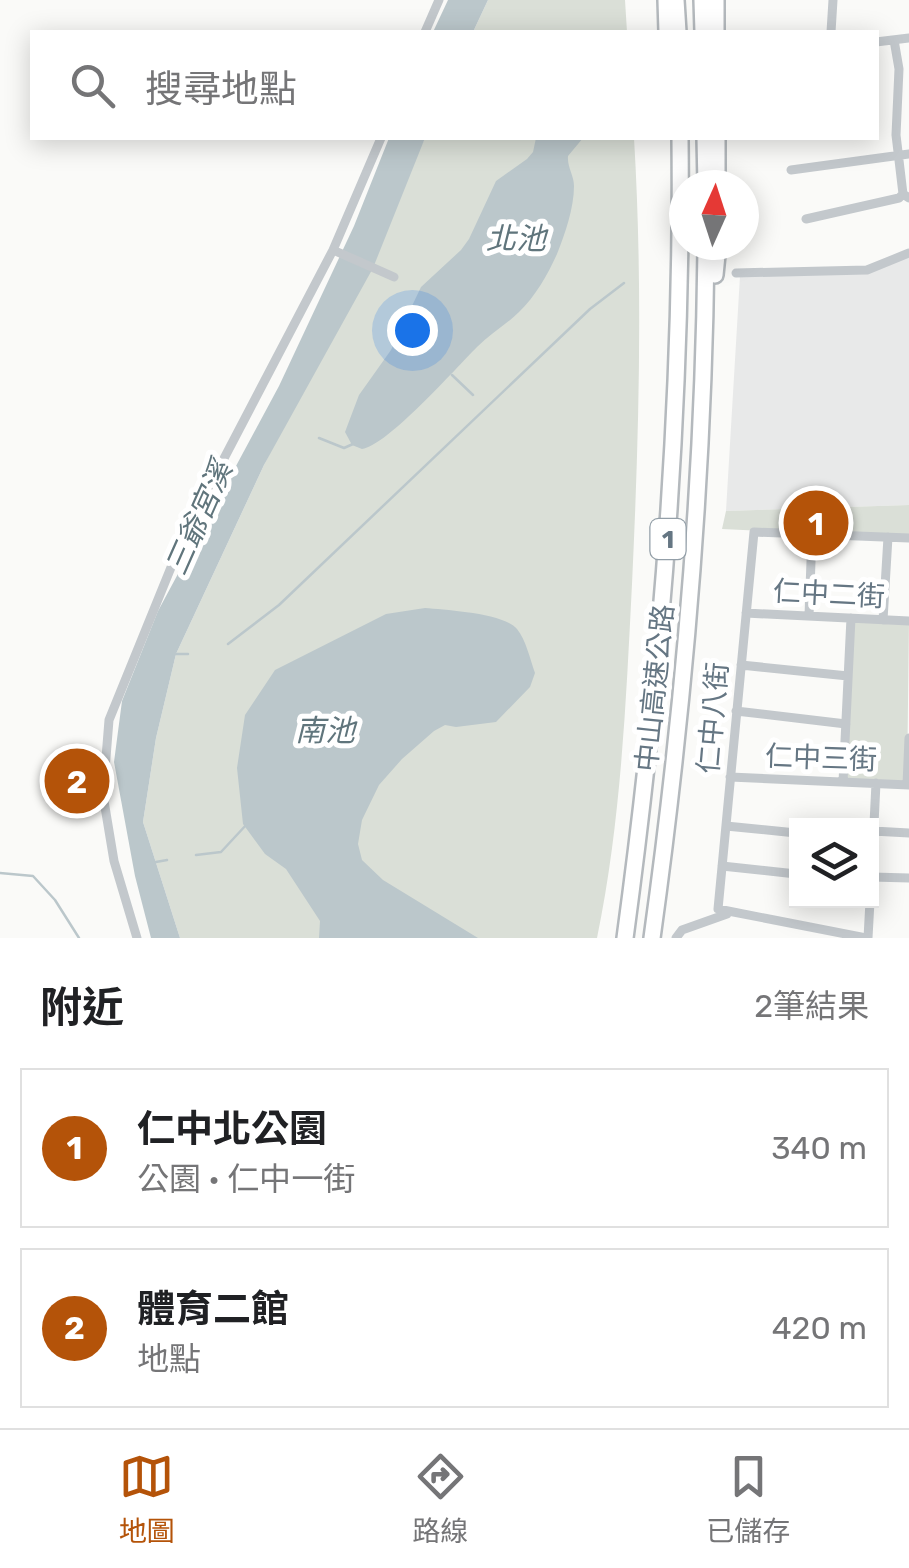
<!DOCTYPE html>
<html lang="zh-TW">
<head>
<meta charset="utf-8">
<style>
	:root { --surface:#fff; --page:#f6f6f6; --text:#202124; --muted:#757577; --line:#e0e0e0; --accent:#b45309 }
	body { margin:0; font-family:Rubik,"Noto Sans TC",sans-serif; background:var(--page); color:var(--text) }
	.controls { position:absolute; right:30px; bottom:30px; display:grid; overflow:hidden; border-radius:0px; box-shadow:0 5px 25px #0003 }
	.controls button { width:90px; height:90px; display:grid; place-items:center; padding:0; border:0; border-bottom:2px solid var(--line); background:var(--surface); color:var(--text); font:50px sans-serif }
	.compass { position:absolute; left:669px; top:170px; width:90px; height:90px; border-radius:50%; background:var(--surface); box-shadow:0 5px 25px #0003; rotate:3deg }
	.you { position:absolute; left:412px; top:330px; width:35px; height:35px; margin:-25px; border:8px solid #fff; border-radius:50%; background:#1a73e8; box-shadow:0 0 0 15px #1a73e833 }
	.badge { display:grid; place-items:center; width:65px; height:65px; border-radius:50%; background:var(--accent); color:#fff; font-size:32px; font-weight:700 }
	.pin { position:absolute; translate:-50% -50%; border:5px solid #fff; box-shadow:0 2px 10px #0006 }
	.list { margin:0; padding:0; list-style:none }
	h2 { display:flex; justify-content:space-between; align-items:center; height:130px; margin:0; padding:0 40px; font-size:42px }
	h2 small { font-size:32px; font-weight:400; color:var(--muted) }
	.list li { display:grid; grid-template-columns:65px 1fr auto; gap:30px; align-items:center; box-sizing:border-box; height:160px; margin:0 20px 20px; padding:0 20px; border:2px solid var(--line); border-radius:0px }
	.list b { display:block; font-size:38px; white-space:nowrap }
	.list p { margin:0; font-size:32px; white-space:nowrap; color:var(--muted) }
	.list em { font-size:32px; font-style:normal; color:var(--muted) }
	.icon { flex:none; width:55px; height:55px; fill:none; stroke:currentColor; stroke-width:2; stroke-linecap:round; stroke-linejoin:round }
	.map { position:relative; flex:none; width:909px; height:938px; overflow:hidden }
	.search { position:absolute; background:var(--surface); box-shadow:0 5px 25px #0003; left:30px; right:30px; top:30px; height:110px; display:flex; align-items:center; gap:25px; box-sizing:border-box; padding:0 35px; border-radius:0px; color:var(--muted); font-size:38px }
	.sheet { height:490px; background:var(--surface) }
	nav { display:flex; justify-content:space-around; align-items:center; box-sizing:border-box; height:140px; border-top:2px solid var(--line); background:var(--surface); font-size:28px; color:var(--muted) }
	nav a { display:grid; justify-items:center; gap:5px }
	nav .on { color:var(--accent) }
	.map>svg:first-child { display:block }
</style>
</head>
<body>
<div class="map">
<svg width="909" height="938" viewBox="0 0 909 938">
	<rect width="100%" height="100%" fill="#fafaf8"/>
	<path fill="#e8e9e9" d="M909 256V505L726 511 740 276 867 274Z"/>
	<path fill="#dadfd7" d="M488 0H625L627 32H473Z
		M425 138H634C643 287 639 435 632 584 626 702 621 822 597 938H180L143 822 156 738 176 654 264 465Z
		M909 505V538L722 529 726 511Z
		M851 618 909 621 907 785 843 782Z"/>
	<path fill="#bbc7cb" d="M448 0H488L473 32H433Z
		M389 138H425L373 268 264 465 176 654 156 738 143 822 180 938H151L135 876 114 762 122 701 158 611 279 386 354 226Z
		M536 138H583L568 156C567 167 574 175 574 186 574 208 565 234 557 254 548 274 535 297 519 312 506 325 490 334 477 347 456 368 387 446 362 449L352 445 345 432 359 395 391 350 421 287 461 250 469 239 496 181 527 159 533 152Z
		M425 608C446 610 504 613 517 629 526 640 530 659 535 673L530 687 496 722 456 727 445 725 434 731 402 759 379 785 362 820 358 844 362 860 383 880 478 938H319L320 921 286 869 265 854 243 824 237 768 245 715 275 670 386 614Z"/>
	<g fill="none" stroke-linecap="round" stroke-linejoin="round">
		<path stroke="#bbc7cb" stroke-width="2.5" d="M452 375 473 395
			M319 438 344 448 353 444
			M228 644 279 605 590 309 624 283
			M174 654H188
			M196 855 221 852 247 824
			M156 862 167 860
			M0 873 33 876 55 900 79 938"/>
		<g stroke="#b4b9bd" stroke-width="20">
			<path id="motorway" d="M666 0 667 32
				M676 0 678 32
				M702 0 703 32
				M716 0V32
				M705 138 706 185
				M717 138V185
				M715 275 718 245
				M625 938C661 672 683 406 680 138
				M652 938C684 708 704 477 706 245"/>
		</g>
		<path stroke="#c3c8cc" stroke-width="9" d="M425 32 439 0
			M831 32 833 0
			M894 40 899 69 896 135 903 194 909 198
			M876 42 909 38
			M791 170 909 154
			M806 219 899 198 903 194
			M333 250 394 277
			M736 273 867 270 909 253
			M746 613 909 621
			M809 616 812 534
			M883 620 888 537
			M741 665 848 676
			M736 711 846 724
			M730 777 909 785
			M843 782 851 618
			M907 785 909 738
			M726 826 796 833
			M873 831 909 833
			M872 865 876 783
			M722 866 796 874
			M872 877 909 878
			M137 938 114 861 103 795 109 720 185 533 333 250 381 138
			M676 938 682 930 727 914
			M866 938 718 909 754 532 909 538
			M868 938 870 901"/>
		<use href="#motorway" stroke="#fff" stroke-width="15"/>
	</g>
	<g text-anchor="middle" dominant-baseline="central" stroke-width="10" stroke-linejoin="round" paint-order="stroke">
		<rect fill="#fff" stroke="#939fa8" stroke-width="2.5" x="650.5" y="519" width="35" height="40" rx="8"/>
		<g font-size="25" font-weight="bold" fill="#657683">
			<text x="668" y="539">1</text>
		</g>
		<g font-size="28" fill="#657683" stroke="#fff">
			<text transform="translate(829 594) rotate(3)">仁中二街</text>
			<text transform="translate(655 688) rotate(-84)">中山高速公路</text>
			<text transform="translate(713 718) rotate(-85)">仁中八街</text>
			<text transform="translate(821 758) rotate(2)">仁中三街</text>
		</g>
		<g font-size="30" font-style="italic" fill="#60757c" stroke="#fff">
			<text x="516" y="239">北池</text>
			<text transform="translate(199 518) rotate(-66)">三爺宮溪</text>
			<text x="325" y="731">南池</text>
		</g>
	</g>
</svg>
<div class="controls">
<button><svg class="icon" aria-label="layers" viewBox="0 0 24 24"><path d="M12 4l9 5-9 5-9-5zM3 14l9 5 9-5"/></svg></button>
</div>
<svg class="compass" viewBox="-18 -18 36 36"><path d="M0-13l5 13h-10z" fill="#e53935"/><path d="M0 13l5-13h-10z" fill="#757577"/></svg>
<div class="you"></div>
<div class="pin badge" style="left:816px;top:523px">1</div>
<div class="pin badge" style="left:77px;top:781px">2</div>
<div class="search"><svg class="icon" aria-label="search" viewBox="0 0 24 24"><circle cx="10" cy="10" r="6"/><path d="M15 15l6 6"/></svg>搜尋地點</div>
</div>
<section class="sheet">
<h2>附近<small>2筆結果</small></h2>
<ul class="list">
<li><span class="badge">1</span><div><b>仁中北公園</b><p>公園 · 仁中一街</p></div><em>340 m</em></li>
<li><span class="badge">2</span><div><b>體育二館</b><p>地點</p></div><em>420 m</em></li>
</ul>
</section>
<nav>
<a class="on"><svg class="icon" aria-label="map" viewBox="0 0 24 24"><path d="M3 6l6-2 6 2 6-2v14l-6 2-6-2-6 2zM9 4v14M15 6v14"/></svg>地圖</a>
<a><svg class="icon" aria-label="directions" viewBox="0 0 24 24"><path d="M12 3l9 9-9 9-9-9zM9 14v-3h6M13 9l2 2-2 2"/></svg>路線</a>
<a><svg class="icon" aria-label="saved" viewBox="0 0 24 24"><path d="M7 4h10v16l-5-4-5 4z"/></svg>已儲存</a>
</nav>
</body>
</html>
